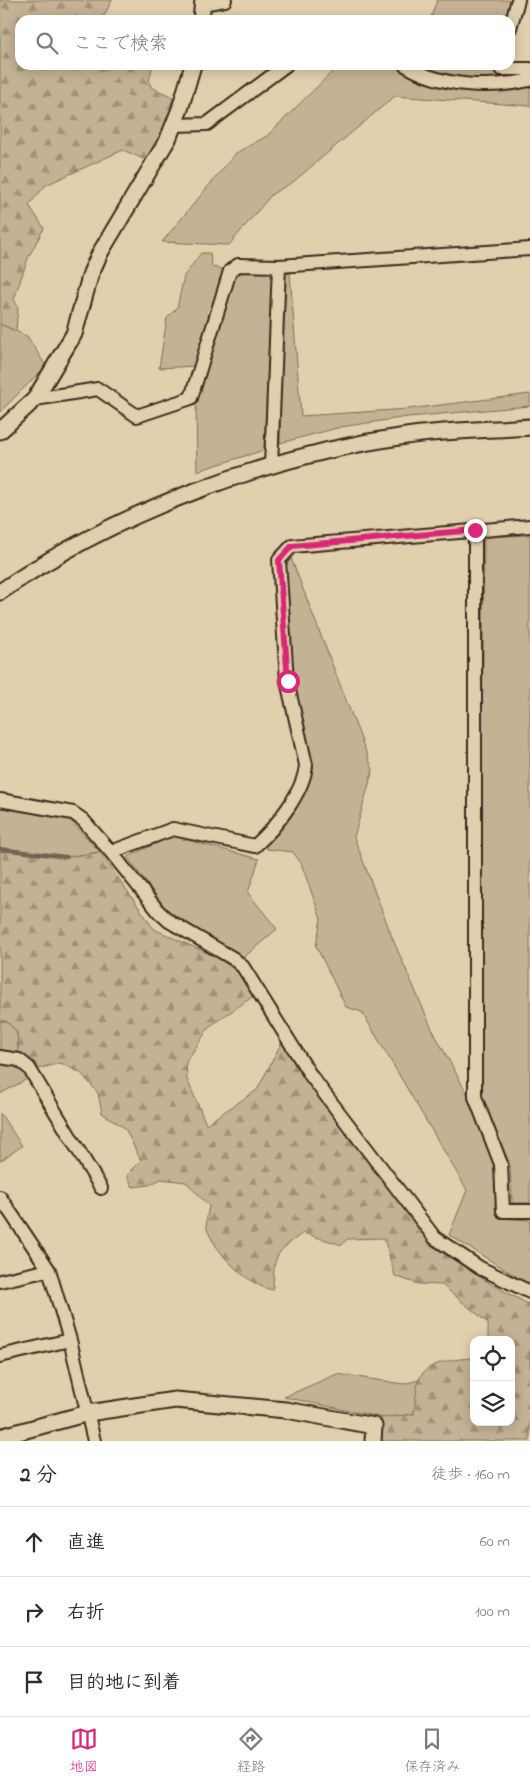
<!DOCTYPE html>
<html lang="ja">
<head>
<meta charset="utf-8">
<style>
	:root { --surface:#fff; --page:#f7f7f7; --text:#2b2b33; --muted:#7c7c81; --line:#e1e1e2; --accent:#db2777 }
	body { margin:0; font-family:"Indie Flower","Klee One",sans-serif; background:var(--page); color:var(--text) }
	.controls { position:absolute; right:15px; bottom:15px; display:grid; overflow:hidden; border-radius:10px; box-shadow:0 2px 12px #0003 }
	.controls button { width:45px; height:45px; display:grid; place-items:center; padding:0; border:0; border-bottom:1px solid var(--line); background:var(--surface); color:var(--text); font:25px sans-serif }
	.stop { position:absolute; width:15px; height:15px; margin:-11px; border:4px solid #db2777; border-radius:50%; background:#fff }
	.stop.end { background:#db2777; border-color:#fff; box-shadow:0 1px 5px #0008 }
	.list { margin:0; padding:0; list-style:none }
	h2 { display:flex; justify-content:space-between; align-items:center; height:65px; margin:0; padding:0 20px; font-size:21px }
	h2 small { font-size:16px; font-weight:400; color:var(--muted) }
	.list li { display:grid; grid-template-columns:32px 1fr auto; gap:15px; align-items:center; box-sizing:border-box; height:70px; padding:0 20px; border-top:1px solid var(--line) }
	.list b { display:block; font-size:19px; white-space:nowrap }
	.list em { font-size:16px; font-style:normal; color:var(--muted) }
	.icon { flex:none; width:28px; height:28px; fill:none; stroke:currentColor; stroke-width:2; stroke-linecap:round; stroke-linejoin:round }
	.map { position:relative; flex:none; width:530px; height:1441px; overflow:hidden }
	.search { position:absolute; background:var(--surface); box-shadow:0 2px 12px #0003; left:15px; right:15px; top:15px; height:55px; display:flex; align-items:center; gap:12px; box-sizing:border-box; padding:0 18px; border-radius:15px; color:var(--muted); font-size:19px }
	.sheet { height:275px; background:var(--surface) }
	nav { display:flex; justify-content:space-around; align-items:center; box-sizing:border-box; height:70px; border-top:1px solid var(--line); background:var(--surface); font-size:14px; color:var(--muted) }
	nav a { display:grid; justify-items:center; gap:2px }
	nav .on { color:var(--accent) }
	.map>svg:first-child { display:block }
</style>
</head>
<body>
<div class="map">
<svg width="530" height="1441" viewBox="0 0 530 1441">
	<defs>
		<pattern id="forest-firs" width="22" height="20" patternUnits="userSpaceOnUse" patternTransform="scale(1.25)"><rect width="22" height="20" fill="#c3b293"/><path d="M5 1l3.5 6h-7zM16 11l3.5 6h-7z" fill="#a09177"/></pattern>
	</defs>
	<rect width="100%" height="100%" fill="#e1d0ad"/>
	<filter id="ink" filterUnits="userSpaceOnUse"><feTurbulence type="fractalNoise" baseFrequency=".02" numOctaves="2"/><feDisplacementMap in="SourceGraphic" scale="10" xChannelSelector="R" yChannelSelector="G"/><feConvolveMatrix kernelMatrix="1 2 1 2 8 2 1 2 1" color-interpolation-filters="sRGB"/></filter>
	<g filter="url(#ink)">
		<path fill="#c3b293" stroke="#7f6e58" d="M437 0H516L510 20H430Z
			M339 65H502L499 79 530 82V106L395 96 293 182 272 194 229 245 162 242 236 153 267 136Z
			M201 253H210L212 267 226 270 194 366 159 368 167 318 177 308 184 276Z
			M266 270 272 276 264 450 197 471 196 401 233 276 246 271Z
			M290 273 301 416 408 409 530 394V406L408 417 341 427 280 443 282 275Z
			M0 324 27 336 46 366 0 412Z
			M530 535V1203H512L510 1165 479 1092 484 537Z
			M291 558 373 770 354 837 394 942 432 1029 470 1099 495 1166 498 1218 530 1220V1281L527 1283 449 1235 467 1190 362 1012 346 1007 316 946 321 919 301 863 293 852 267 849 263 843 307 779 291 682 283 571Z
			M0 805 70 820 100 852 67 857 0 851Z
			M172 836 259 859 248 893 277 929 243 958 167 910 127 857Z
			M0 1021H6L17 1032 19 1060 29 1078 0 1094Z
			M0 1113 22 1146 0 1161Z
			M337 1374 403 1384 419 1380 414 1414 384 1418 284 1397Z"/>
		<path fill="url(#forest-firs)" stroke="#7f6e58" d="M0 0H112L102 20H20V65H153L149 81 151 87 173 97 167 127 148 161 123 150 46 185 29 205 44 228 28 258 14 299 18 307 16 331 0 324Z
			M22 851 67 857 100 852 154 929 218 958 241 974 255 995 210 1026 186 1062 187 1079 206 1124 257 1090 283 1040 285 1048 400 1190 429 1244 491 1284 530 1305V1441H379L381 1418 414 1414C415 1404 416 1392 418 1382 424 1361 456 1359 474 1358V1422H511V1340H488V1323L442 1285 418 1284 395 1276 384 1238 347 1239 342 1245 303 1233C274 1254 274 1254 273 1290 248 1286 216 1253 207 1229 205 1223 208 1213 209 1206L186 1182 161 1179 149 1185 133 1187 128 1178V1174L141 1161 125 1128 102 1113 98 1093 81 1073 61 1063 33 1070 19 1060 17 1032 6 1021H0V852Z"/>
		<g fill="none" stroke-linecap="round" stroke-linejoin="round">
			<path stroke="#756450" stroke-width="4" d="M0 849 67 857"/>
			<g stroke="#3b2a1e" stroke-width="16">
				<path id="minor" d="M202 4 225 0
					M510 28 518 0
					M405 65C441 87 490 89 530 80
					M501 65V69H530
					M174 125 207 124 286 65
					M35 399 98 389 137 416 191 398 230 271 238 265 279 266 530 249
					M271 466 279 266
					M475 530V1097L501 1164 503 1211H530
					M0 800 73 813 83 820 111 852 159 912 169 921 234 959 243 967 311 1076 435 1238 480 1268 530 1292
					M111 852 173 829 255 846C275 828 304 792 306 765L287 681 279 560 292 546 530 526
					M0 1057 19 1060 29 1068 101 1188
					M0 1197 49 1270 70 1340 94 1441
					M0 1281 49 1270
					M0 1356 70 1340"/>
			</g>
			<g stroke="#3b2a1e" stroke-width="19">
				<path id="tertiary" d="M201 20 203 0
					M0 431 35 399 74 334 91 273 100 253 168 139 180 109 193 65
					M0 592C113 513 269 455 406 436 447 430 489 430 530 427
					M0 1437 88 1413 175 1400 286 1410 374 1426 373 1441"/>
			</g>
			<use href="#minor" stroke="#e1d0ad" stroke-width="12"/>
			<use href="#tertiary" stroke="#e1d0ad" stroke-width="15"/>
		</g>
	</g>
	<g fill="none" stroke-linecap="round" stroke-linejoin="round" filter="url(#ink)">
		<path stroke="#db2777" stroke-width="6" d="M288 681 279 560 292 546 475 530"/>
	</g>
</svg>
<div class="controls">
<button><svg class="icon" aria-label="locate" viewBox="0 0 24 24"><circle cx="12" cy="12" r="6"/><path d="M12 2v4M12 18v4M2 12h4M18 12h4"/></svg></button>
<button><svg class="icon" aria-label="layers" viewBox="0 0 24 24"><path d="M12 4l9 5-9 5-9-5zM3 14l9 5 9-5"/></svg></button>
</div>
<div class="stop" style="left:288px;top:681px"></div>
<div class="stop end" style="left:475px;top:530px"></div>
<div class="search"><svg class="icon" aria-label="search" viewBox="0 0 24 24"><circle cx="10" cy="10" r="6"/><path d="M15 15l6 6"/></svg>ここで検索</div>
</div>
<section class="sheet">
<h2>2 分<small>徒歩 · 160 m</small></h2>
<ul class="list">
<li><svg class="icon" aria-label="ahead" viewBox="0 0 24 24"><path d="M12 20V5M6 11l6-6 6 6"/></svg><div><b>直進</b></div><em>60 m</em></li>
<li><svg class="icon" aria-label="right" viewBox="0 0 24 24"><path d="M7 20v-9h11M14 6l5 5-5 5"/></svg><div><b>右折</b></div><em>100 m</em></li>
<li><svg class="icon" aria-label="arrive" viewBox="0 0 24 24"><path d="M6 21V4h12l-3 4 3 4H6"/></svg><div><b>目的地に到着</b></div></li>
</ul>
</section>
<nav>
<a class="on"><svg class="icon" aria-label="map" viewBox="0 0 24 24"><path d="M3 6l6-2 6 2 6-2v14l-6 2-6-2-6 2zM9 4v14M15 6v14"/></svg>地図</a>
<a><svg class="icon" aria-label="directions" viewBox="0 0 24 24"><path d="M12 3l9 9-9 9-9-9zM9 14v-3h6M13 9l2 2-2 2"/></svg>経路</a>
<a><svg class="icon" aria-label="saved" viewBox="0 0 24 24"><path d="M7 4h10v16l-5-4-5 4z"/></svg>保存済み</a>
</nav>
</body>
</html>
